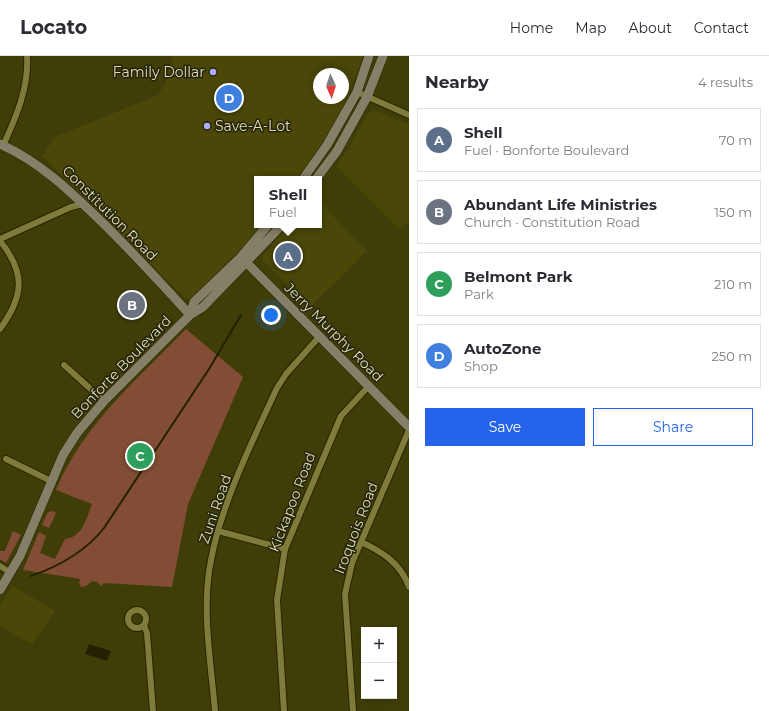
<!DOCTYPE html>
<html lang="en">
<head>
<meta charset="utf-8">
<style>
	:root { --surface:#fff; --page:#f2f2f3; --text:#2b2b33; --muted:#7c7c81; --line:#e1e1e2; --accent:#2563eb }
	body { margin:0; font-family:Montserrat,sans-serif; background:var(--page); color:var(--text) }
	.controls { position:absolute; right:12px; bottom:12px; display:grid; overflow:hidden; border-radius:0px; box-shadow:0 2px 10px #0003 }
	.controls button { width:36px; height:36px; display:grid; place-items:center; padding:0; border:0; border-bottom:1px solid var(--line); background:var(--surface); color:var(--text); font:20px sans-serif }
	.compass { position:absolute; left:313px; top:12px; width:36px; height:36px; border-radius:50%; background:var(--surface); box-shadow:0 2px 10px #0003; rotate:177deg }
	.you { position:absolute; left:271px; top:259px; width:14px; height:14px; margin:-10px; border:3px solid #fff; border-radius:50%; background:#1a73e8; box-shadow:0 0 0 6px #1a73e833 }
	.badge { display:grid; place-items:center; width:26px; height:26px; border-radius:50%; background:var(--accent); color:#fff; font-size:13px; font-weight:700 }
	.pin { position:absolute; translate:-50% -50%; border:2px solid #fff; box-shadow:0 1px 4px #0006 }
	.popup { position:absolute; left:254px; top:120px; width:68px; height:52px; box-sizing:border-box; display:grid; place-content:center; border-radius:0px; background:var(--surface); filter:drop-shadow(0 1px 3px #0005); font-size:13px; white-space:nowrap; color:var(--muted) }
	.popup b { font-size:15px; color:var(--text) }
	.popup::after { content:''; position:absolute; left:50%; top:100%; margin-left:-8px; border:8px solid transparent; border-top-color:var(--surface) }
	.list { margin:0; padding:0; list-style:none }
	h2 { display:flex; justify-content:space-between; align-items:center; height:52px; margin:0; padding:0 16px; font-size:17px }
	h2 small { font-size:13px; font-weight:400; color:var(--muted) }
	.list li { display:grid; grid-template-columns:26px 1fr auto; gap:12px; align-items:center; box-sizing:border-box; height:64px; margin:0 8px 8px; padding:0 8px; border:1px solid var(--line); border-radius:0px }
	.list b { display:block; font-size:15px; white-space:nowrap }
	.list p { margin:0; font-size:13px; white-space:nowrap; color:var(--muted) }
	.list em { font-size:13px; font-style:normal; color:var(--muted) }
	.actions { display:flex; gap:8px; padding:12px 16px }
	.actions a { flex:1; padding:9px 0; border:1px solid var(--accent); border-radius:0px; text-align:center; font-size:14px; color:var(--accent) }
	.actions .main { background:var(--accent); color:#fff }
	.map { position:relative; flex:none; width:409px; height:655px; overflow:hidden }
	header { display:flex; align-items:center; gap:24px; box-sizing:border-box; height:56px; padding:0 20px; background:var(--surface); border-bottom:1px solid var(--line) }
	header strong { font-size:19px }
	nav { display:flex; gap:22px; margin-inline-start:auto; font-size:14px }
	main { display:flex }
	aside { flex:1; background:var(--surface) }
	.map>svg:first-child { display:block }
</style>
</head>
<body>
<header>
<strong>Locato</strong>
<nav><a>Home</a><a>Map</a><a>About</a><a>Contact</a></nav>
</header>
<main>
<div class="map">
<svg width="409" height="655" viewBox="0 0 409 655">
	<rect width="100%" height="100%" fill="#403e08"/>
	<path fill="#4a4709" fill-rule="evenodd" d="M173 0H363L344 48 322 91 299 123H257V169H265L190 243 185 242 42 100 55 81 158 39 166 26ZM319 18H343V42H319Z
		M372 53 409 68V165L399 173 336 110 350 90 368 56H372Z
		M319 145 367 195 310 251 263 205V200L289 169H319Z
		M13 530 55 555 32 588 0 570V548Z"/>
	<path fill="#824d34" d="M186 273 243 321 188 448 172 531 104 527 101 530 97 526 92 525 86 530 81 531 79 526 81 523 23 514 39 476 46 480 40 497 55 503 65 483C83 481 86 463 92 448L56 434C83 368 138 323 186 273Z
		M52 455 56 457 49 472 42 469 48 456Z
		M13 475 21 479 6 507 0 503V495H5Z"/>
	<path fill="#232102" d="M89 588 111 595 107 605 85 598Z"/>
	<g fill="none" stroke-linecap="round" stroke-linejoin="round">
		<path stroke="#232102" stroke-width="2" d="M31 520C60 510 85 496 104 472L209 313 241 259"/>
		<g stroke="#262401" stroke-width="8">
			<path id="street" d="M357 36 409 59
				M3 90C16 61 29 32 27 0
				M0 183 71 151 83 148
				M0 185C26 217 24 240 0 273
				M64 309 104 345
				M6 403 51 425
				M218 475 285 493
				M361 486C383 496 401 508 409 531
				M0 510 11 517
				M128 563a9 9 0 1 1 18 0a9 9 0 1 1-18 0Z
				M144 569 147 577 153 655
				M215 655C211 606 201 553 211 504 222 446 252 386 277 332L286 318 319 281
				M284 655 277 544 285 493 341 360 368 331
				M353 655 345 538 352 507 409 374"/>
		</g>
		<g stroke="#262401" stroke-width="10">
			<path id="secondary" d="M0 88C41 106 72 137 104 168 133 197 162 228 190 259
				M303 123 327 89 357 36 369 0
				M316 123 337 95 367 41 383 0
				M241 201 409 371
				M190 259 194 246 241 201 268 169
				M0 534 20 500 63 399 77 377 104 345 190 259 203 251 282 169"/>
		</g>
		<use href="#street" stroke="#7f7b3a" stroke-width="6"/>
		<use href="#secondary" stroke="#848067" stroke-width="9"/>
	</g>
	<g fill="#b2adf9" stroke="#252408" stroke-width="1.5">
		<circle cx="213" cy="16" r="4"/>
		<circle cx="207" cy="70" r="4"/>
	</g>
	<g text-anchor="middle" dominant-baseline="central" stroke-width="3" stroke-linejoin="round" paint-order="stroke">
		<g font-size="14" fill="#dfdebd" stroke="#252408" text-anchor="end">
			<text x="205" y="16">Family Dollar</text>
			<text x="215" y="70" text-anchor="start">Save-A-Lot</text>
		</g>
		<g font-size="14" fill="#dfdebd" stroke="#252408">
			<text transform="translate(110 157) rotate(45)">Constitution Road</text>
			<text transform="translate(334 276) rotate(45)">Jerry Murphy Road</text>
			<text transform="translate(121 311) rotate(-46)">Bonforte Boulevard</text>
			<text transform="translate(292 446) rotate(-69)">Kickapoo Road</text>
			<text transform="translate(215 453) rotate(-71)">Zuni Road</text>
			<text transform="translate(356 472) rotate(-69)">Iroquois Road</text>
		</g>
	</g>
</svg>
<div class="controls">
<button>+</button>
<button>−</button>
</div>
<svg class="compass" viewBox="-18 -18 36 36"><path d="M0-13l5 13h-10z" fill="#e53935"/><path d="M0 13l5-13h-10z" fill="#7c7c81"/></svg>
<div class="you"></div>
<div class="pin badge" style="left:288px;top:200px;background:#5c6f8a">A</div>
<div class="popup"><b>Shell</b>Fuel</div>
<div class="pin badge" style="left:132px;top:249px;background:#6b7280">B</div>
<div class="pin badge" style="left:140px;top:400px;background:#2e9e5b">C</div>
<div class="pin badge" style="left:229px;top:42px;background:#3f7fe0">D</div>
</div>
<aside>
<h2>Nearby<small>4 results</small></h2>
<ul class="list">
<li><span class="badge" style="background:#5c6f8a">A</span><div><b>Shell</b><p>Fuel · Bonforte Boulevard</p></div><em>70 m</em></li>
<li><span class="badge" style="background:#6b7280">B</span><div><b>Abundant Life Ministries</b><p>Church · Constitution Road</p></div><em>150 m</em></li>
<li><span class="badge" style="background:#2e9e5b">C</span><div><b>Belmont Park</b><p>Park</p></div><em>210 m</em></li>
<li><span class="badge" style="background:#3f7fe0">D</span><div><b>AutoZone</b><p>Shop</p></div><em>250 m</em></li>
</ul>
<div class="actions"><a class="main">Save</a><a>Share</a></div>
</aside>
</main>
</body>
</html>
